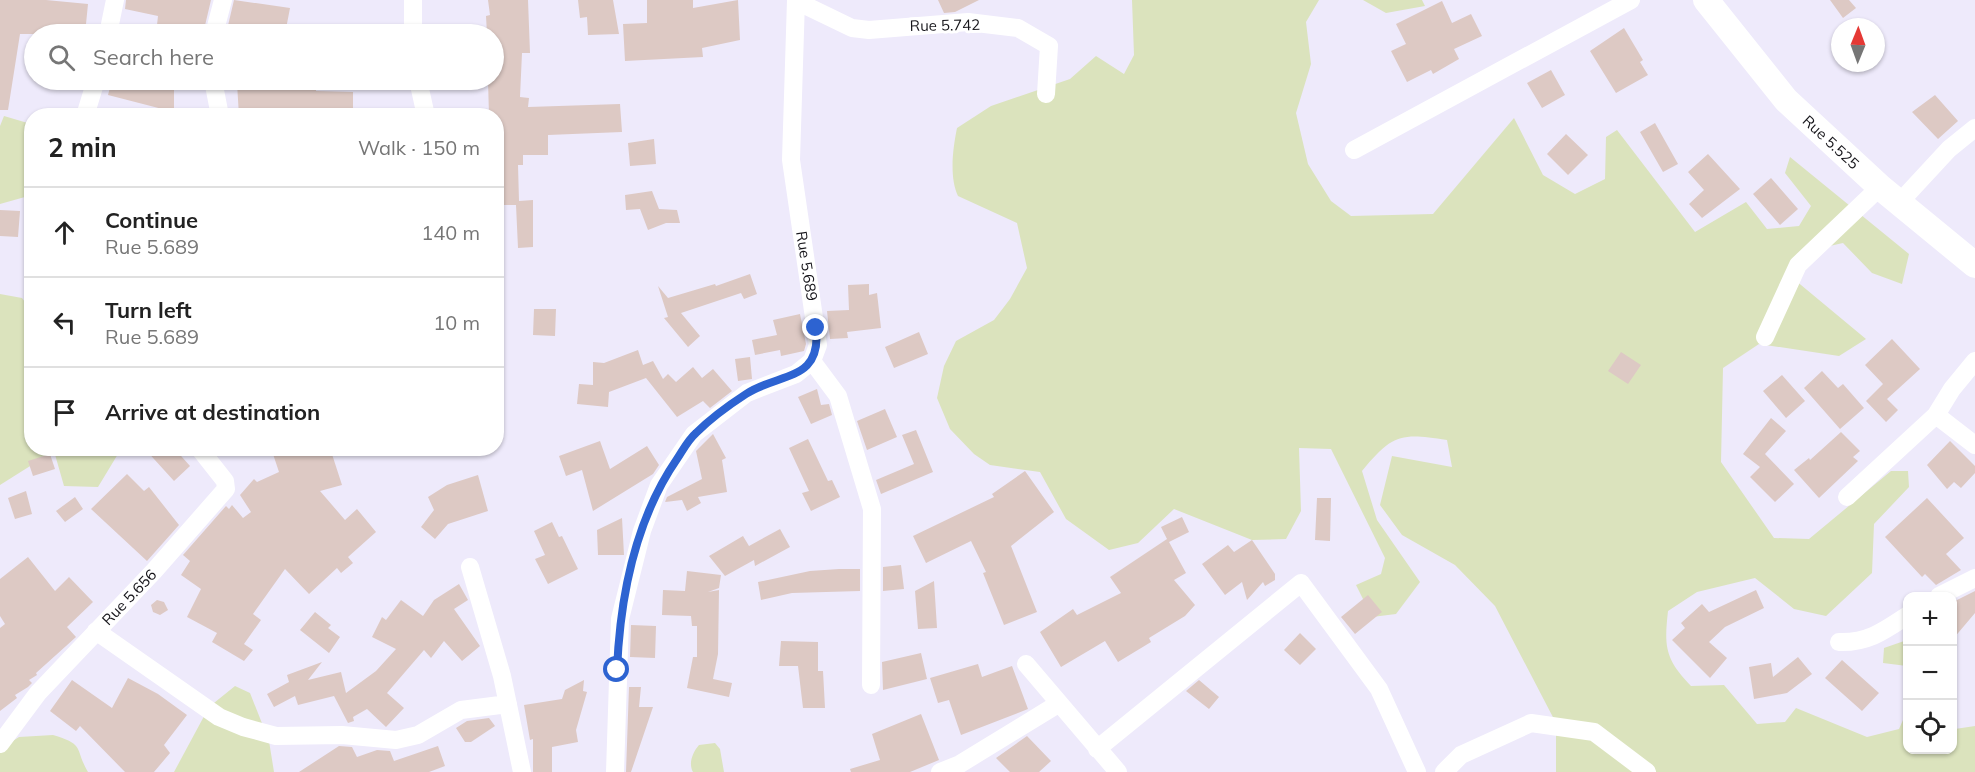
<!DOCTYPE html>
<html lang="en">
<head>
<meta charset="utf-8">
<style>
	:root { --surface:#fff; --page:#f2f2f2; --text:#222; --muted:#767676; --line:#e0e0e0 }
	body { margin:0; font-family:Mulish,sans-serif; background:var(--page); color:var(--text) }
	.controls { position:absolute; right:18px; bottom:18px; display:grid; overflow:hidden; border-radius:12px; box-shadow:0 2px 4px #0004 }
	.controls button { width:54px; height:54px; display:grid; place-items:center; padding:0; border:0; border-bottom:2px solid var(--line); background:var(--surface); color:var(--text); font:30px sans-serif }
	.compass { position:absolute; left:1831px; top:18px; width:54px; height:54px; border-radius:50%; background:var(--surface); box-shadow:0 2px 4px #0004; rotate:1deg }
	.stop { position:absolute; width:18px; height:18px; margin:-14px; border:4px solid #2d63d1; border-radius:50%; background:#fff }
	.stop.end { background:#2d63d1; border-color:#fff; box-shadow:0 2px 6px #0008 }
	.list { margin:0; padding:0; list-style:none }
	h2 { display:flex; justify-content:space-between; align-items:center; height:78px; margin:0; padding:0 24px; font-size:26px }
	h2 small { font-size:20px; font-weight:400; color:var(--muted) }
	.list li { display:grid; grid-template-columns:39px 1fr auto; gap:18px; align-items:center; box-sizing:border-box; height:90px; padding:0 24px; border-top:2px solid var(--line) }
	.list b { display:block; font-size:22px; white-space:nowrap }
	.list p { margin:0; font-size:20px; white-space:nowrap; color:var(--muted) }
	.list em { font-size:20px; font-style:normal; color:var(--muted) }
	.icon { flex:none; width:33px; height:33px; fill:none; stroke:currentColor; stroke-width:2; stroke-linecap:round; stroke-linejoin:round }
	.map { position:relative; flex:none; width:1975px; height:772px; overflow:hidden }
	.search { position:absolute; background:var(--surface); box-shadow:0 2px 4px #0004; left:24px; top:24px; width:480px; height:66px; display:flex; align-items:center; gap:15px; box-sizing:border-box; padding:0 21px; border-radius:33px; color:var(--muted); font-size:22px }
	.panel { position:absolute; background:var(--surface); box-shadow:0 2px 4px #0004; left:24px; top:108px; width:480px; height:348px; border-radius:24px }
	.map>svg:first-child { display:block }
</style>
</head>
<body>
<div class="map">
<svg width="1975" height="772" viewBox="0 0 1975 772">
	<rect width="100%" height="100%" fill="#eeeafb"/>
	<path fill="#dbe3bd" d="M1132 0H1319L1306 22 1311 64 1296 113 1308 164 1331 201 1351 216 1433 214 1514 118 1543 175 1575 194 1605 179 1606 137 1617 130 1695 232 1746 202 1767 229 1799 226 1811 206 1785 173 1790 157 1909 254 1902 284 1872 273 1843 243 1803 252 1795 280 1866 339 1839 356 1759 344 1723 368 1721 462 1774 538 1809 539 1891 471H1908L1909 487 1874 524 1872 573 1826 616 1794 609 1755 578 1697 592 1668 611C1664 647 1665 659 1691 686L1724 685 1757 724 1785 722 1796 708 1867 737 1899 729 1907 711 1908 750H1952L1953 724 1955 729 1975 726V772H1556V723L1495 606 1455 565 1402 535 1380 505 1392 456 1452 467 1447 440C1400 433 1393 434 1362 471L1377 520 1420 582 1396 614 1372 617 1356 585 1381 574 1385 558 1331 449 1299 448 1301 511 1286 539 1252 540 1174 509 1138 543 1109 550 1066 519 1040 472 990 465 974 454 950 429 937 398 944 366 956 341 994 320 1010 299 1027 268 1017 223 958 196C949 177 953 148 957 128L991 106 1070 79 1096 56 1124 74 1134 55Z
		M1363 0H1422L1425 6 1386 13Z
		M4 116 31 124 32 195 0 204V126Z
		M0 294 22 298 31 310 32 448 121 449 98 487 64 486 54 451 0 485Z
		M1907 640V666L1883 663 1884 648Z
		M235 686 250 693 269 741 274 772H174L209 707Z
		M53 735C86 745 74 748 88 772H0V749L19 737Z
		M715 743 720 749 724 772H693C688 763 693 752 699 745Z"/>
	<path fill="#ddc9c4" d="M0 0H46L88 4 85 34H20L8 110H0Z
		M126 0H211L203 34H156L158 16 125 9Z
		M234 0 290 8 285 34H226Z
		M488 0H528L530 53H522L520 97 529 98 528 107 620 104 622 132 548 135V155H523V165H518L519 201 533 200V247L518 248 516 205H496V116H489L488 80H494V33L487 34 486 16 490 15Z
		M578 0H613L619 34 588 35 587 17 580 18Z
		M647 0H693V8L738 0 740 40 702 48 703 57 625 61 623 24 647 23Z
		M938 0H979L955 12 944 13Z
		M1830 0H1849L1856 8 1843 18Z
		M1442 1 1452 23 1471 14 1482 36 1454 49 1459 59 1433 74 1431 70 1407 82 1391 51 1406 44 1396 24Z
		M1624 28 1643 60 1640 62 1648 75 1616 93 1590 51Z
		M1551 70 1565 95 1542 108 1527 83Z
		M112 80H174V112L108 95Z
		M241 80H316V91L353 92V116H239L237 83H241Z
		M1935 95 1958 121 1938 139 1912 112Z
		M1655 123 1678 164 1663 172 1640 132Z
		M1566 134 1588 155 1568 175 1547 154Z
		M654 139 656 164 630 166 628 143Z
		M1708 154 1740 189 1702 218 1689 204 1704 190 1688 172Z
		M1771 178 1798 209 1780 225 1753 194Z
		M652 191 659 209 677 210 680 223H666L648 230 640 209 626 210 625 195Z
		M0 210 20 211 18 237 0 236Z
		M750 274 757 294 744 299 741 293 681 313 700 336 688 347 664 318 668 317 658 286 668 298 715 284 716 286Z
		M869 284V295L877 293 881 328 847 332 848 338 830 339 827 311 849 310 848 285Z
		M534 309H556L555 336 533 335Z
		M800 314 806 344 804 351 781 356 780 350 755 355 752 340 777 335 773 320Z
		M919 332 928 354 894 368 885 347Z
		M1892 339 1920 369 1887 399 1898 410 1886 422 1866 401 1883 384 1865 365Z
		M638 350 643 365 653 361 663 379 668 374 676 382 693 367 702 378 713 369 732 391 710 408 703 401 677 417 646 378 609 392 608 407 577 404 579 384 593 385V362L604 363Z
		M1621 352 1641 365 1628 384 1608 371Z
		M750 357 752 379 738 381 735 359Z
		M1822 371 1838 388 1843 384 1864 408 1840 429 1804 388Z
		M1782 375 1805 401 1786 418 1763 391Z
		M817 389 821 405 829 404 832 415 811 424 798 397Z
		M885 409 897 437 867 450 857 421Z
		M1771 418 1786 431 1765 454 1794 484 1775 502 1750 477 1760 467 1743 454Z
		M916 430 933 472 881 494 876 480 914 464 902 435Z
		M1841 432 1860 451 1853 457 1858 461 1819 498 1794 470 1809 458 1810 460Z
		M713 434 726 458 722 460 727 492 698 497 701 503 687 511 682 500 665 502 667 497 702 479 696 451Z
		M808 439 828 481 832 480 840 497 811 511 802 493 809 491 789 448Z
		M600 441 610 469 647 446 659 465 653 474 593 511 582 470 566 476 559 456Z
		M1950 441 1975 466V473L1961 488 1954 482 1947 489 1927 465Z
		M144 448H174L190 466 174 481Z
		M271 448H330L342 485 320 491 345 520 357 509 376 532 348 557 353 563 341 573 337 568 309 594 285 569 253 614 261 620 244 644 253 650 244 661 212 642 217 633 187 617 201 589 181 575 190 561 183 555 226 506 229 509 232 505 243 518 251 512 240 495 254 479 257 482 279 472Z
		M50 454 55 469 33 476 28 461Z
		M1025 471 1054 512 1011 546 1037 612 1004 625 983 573 986 572 971 541 926 563 913 536 994 497 992 494Z
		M127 474 144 491 149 487 179 525 147 561 91 509Z
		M478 475 488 511 448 524 435 539 421 527 434 510 428 497 447 485Z
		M26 491 32 514 15 519 8 498Z
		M75 497 83 509 65 522 56 511Z
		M1317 498H1331L1330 541 1315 540Z
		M1927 498 1964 538 1946 554 1961 570 1936 585 1925 574 1922 577 1885 537Z
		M1182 517 1189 532 1169 542 1186 573 1174 580 1195 605 1185 616 1149 638 1151 642 1118 662 1105 641 1061 667 1040 632 1073 609 1077 615 1121 593 1110 577 1167 539 1161 527Z
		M622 518 624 555H598L597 530Z
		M552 522 559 537 562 536 578 569 548 584 535 559 545 555 534 531Z
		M780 529 790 547 755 566 754 560 725 576 709 556 743 536 749 546Z
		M1252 540 1275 574V580L1265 586 1263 582 1247 600 1242 582 1225 595 1202 564 1228 545 1234 552Z
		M28 557 55 591 69 577 93 602 67 627 76 637 36 673 37 675 29 680 32 683 28 687 15 695 17 698 0 711V628L5 624 0 616V579Z
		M901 565 904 589 883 591V567Z
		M839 569H860V591L792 593 761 600 758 582 810 571Z
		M687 571 721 575 719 588 708 592 719 590 718 654 713 679 732 683 729 697 687 688 693 657H697V626H692L691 616 662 615 663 590 685 591Z
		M934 581 937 628 918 629 915 591Z
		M459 584 468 600 454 609 480 646 462 661 444 641 431 658 424 650 387 693 404 708 386 727 367 709 353 717 354 721 348 723 334 696 298 705 295 696 274 707 267 694 289 682 287 675 322 662 308 680 341 672 346 693 376 671 396 649 372 637 382 617 386 620 401 600 423 616 434 600Z
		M1756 590 1764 608 1725 627 1709 642 1727 658 1710 678 1672 640 1685 628 1681 623 1702 604 1709 612Z
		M1975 591V613L1953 639V602Z
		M1368 595 1382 612 1355 634 1341 617Z
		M157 600 164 602 168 610 160 615 153 612 151 605Z
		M315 612 331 625 328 628 340 637 329 653 300 630Z
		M631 625 656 626 655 658 630 657Z
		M1300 633 1316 649 1300 665 1284 650Z
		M781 641 818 642V671H823L825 708H803L798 666H779Z
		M921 653 927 679 883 690 882 662Z
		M1798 657 1812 674 1787 693 1754 699 1749 667 1771 663 1773 677Z
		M1842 660 1879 693 1862 711 1825 678Z
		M978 664 982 677 1012 666 1028 709 961 735 949 700 938 703 930 678Z
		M128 678 158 694 187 715 164 745 170 753 154 772H125L80 726 76 731 50 711 72 680 112 708Z
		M584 680 583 691 587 692 576 730 578 742 552 747V772H533V739L530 740 524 705 562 699 565 690Z
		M1199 680 1219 697 1209 709 1186 691Z
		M629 687H641L639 707H653L631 772H626Z
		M921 714 939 760 910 772H851L850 769 880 760 872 734Z
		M489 718 495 726 471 742H465L456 728 467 721Z
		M1027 736 1051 761 1039 772H1010L996 758Z
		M339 746 352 747 357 757 377 750 390 751 394 761 438 746 445 766 429 772H299Z"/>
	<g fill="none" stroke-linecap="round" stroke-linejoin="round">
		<path stroke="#fff" stroke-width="18" d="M413 0V34
			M796 1 852 28 869 30 968 22 1018 28 1049 46 1046 94
			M108 34 115 0
			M214 34 223 0
			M213 80 220 116
			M418 80 426 116
			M85 116 96 80
			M1354 150 1631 0
			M1899 203 1949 149 1975 128
			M1765 337 1798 265 1880 187
			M812 361 838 396 872 509 871 685
			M1936 415 1975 445
			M1847 497 1936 415 1952 389 1975 361
			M470 567 502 676 522 772
			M1939 596 1975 578
			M96 631 219 717 243 727 276 736 342 735 396 740 418 735 461 710 508 704
			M1839 642C1868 643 1884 631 1908 615
			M1026 664 1118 772
			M0 744 38 693 154 571 226 489 225 481 199 448
			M1097 749 1301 583 1379 689 1417 772
			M615 772 620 619 642 531 659 485 694 434 747 393 796 374 812 361 818 345 791 160 796 0
			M940 772 960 764 1058 704
			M1444 772 1461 755 1531 723 1594 732 1647 772"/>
		<path stroke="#fff" stroke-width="26" d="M1706 0 1786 100 1880 187 1975 265"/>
	</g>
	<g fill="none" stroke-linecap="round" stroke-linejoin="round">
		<path stroke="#2d63d1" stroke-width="8" d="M617 670C620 598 635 520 677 459 683 450 688 440 696 433 710 419 729 405 746 394 780 372 822 382 816 328"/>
	</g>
	<g text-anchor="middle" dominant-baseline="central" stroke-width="6" stroke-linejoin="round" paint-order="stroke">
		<g font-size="15" fill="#16151a" stroke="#fff">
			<text transform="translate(945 25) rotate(-1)">Rue 5.742</text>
			<text transform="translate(1831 142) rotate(43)">Rue 5.525</text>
			<text transform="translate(807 266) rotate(81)">Rue 5.689</text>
			<text transform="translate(129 597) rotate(-46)">Rue 5.656</text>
		</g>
	</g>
</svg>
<div class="controls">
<button>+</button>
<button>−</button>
<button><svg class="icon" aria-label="locate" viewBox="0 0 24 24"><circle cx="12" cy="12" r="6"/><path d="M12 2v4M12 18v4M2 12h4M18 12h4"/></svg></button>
</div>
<svg class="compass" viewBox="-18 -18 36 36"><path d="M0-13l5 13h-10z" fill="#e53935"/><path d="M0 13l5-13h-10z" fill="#767676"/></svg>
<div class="stop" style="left:617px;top:670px"></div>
<div class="stop end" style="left:816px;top:328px"></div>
<div class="search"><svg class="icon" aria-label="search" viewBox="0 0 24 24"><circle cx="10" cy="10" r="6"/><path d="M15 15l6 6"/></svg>Search here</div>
<section class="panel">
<h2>2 min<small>Walk · 150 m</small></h2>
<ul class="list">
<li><svg class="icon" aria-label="ahead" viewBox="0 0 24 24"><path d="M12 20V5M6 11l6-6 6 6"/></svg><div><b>Continue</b><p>Rue 5.689</p></div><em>140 m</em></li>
<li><svg class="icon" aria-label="left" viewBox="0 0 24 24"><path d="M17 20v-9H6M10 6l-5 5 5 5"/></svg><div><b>Turn left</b><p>Rue 5.689</p></div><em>10 m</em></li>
<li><svg class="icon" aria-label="arrive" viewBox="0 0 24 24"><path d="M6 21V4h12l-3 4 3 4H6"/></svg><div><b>Arrive at destination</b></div></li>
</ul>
</section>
</div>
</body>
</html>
